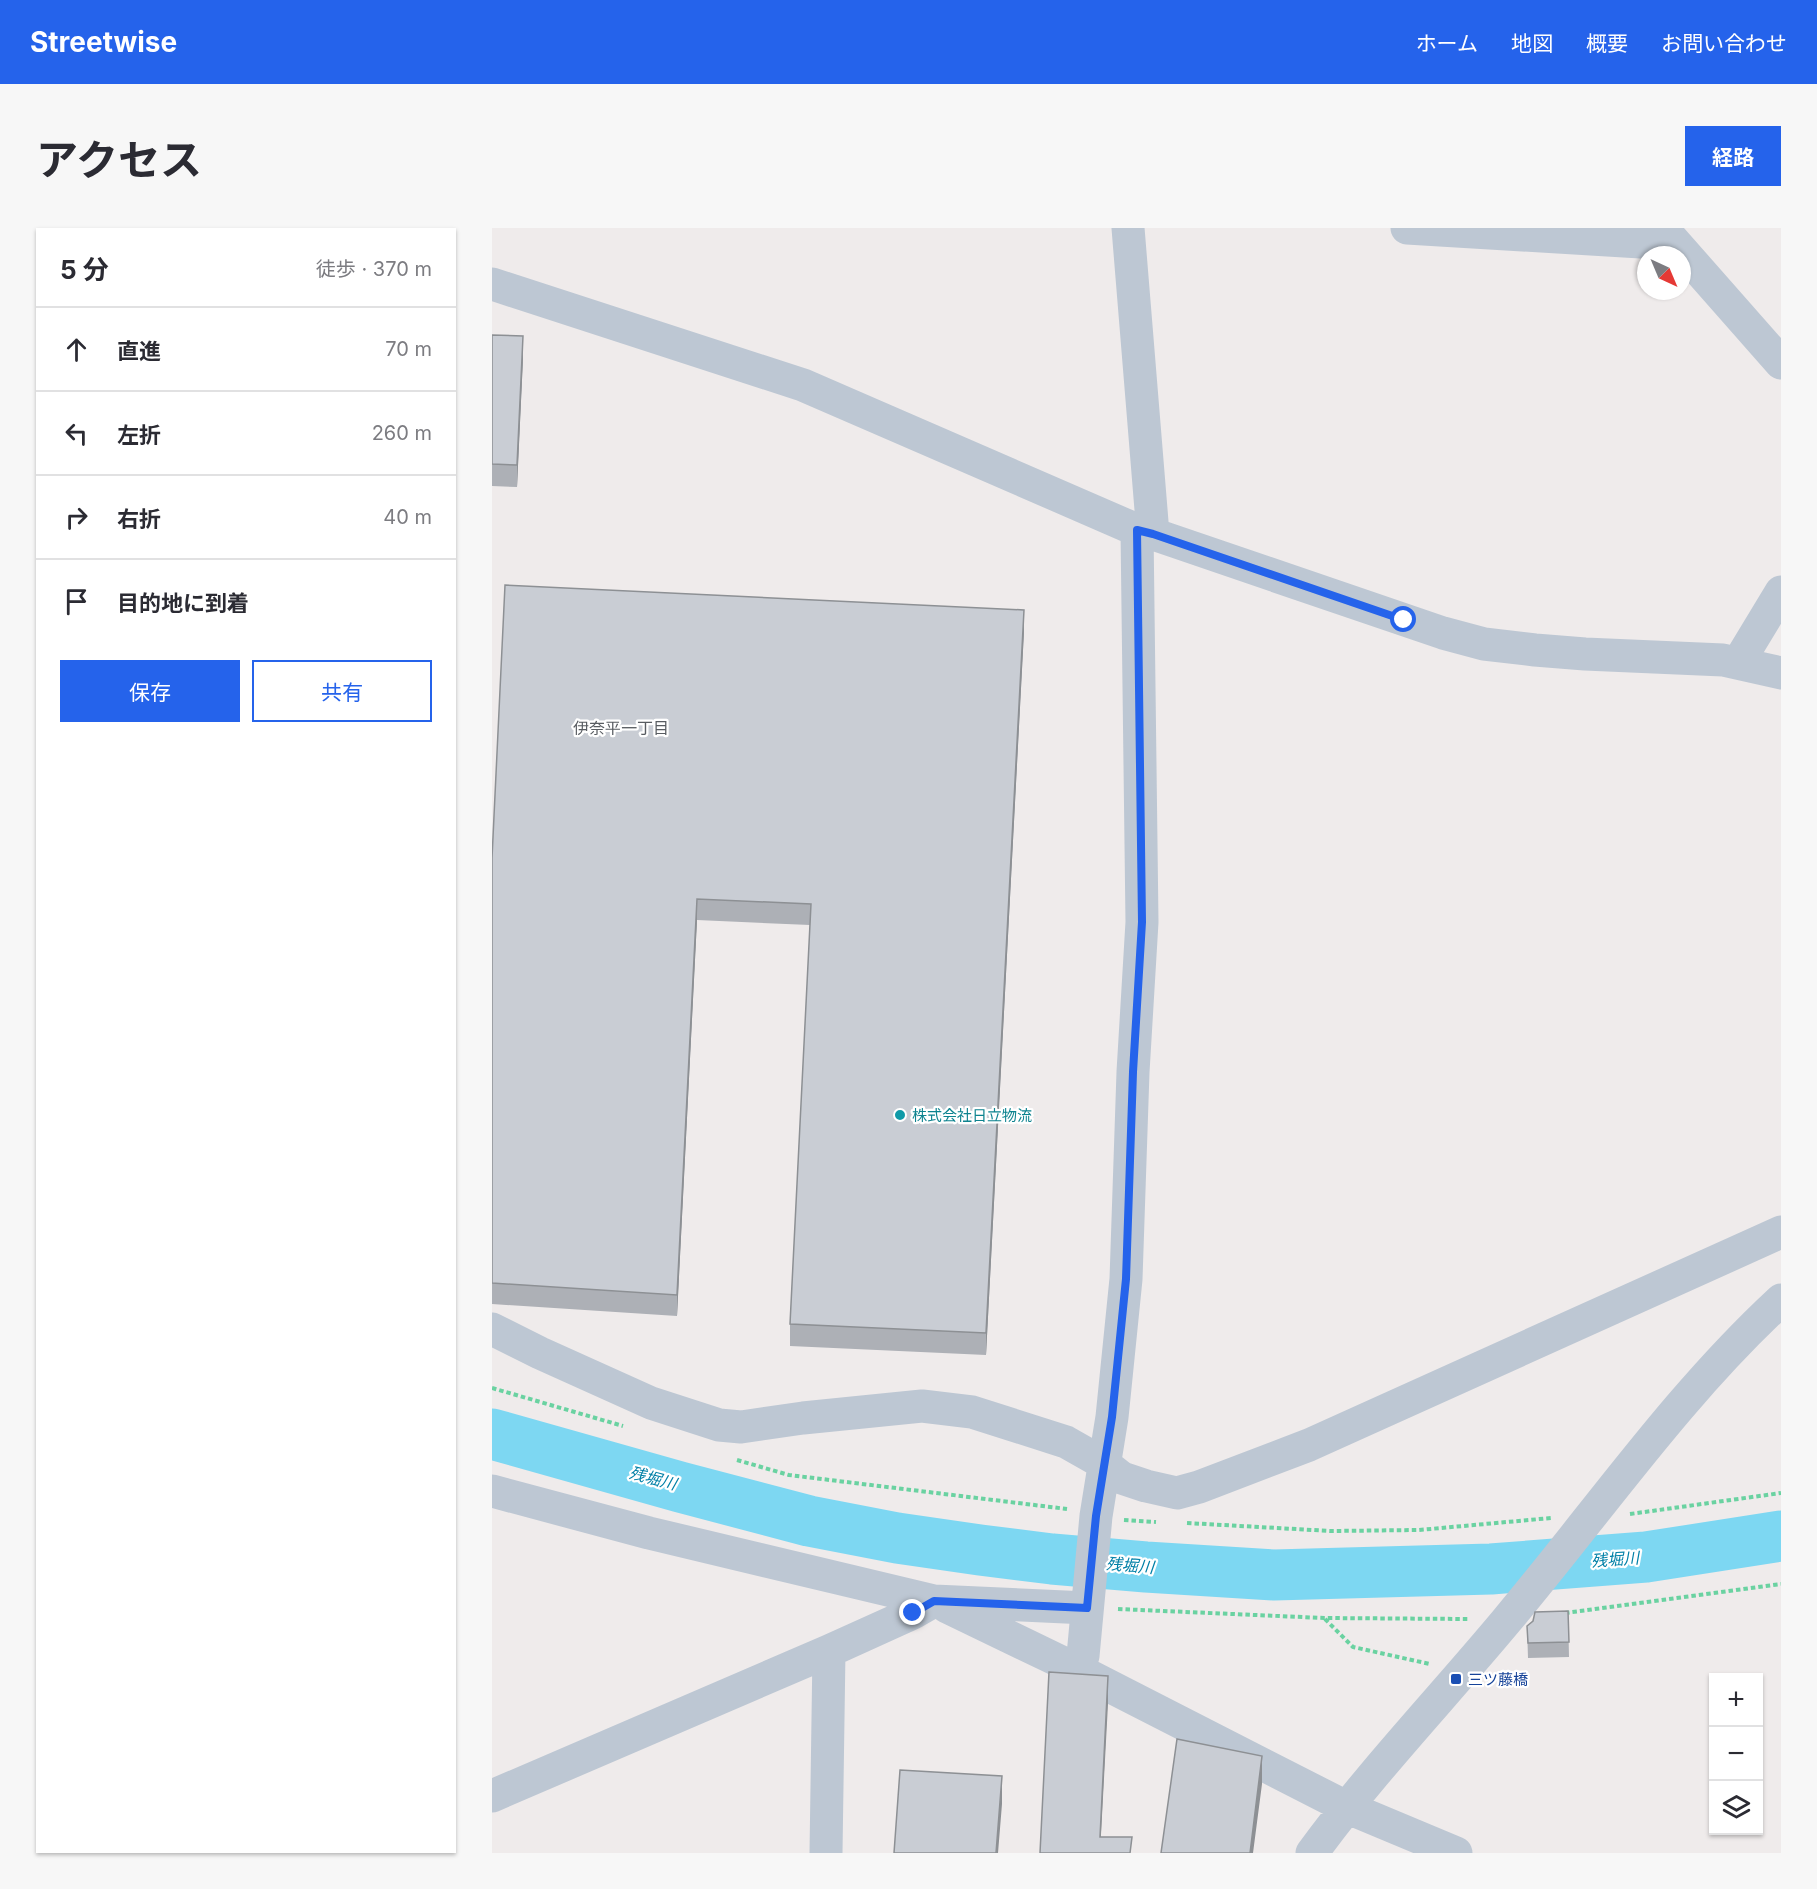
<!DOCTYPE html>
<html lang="ja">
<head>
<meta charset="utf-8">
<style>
	:root { --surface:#fff; --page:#f7f7f7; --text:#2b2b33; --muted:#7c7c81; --line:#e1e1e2; --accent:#2563eb }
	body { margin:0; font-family:Inter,"Noto Sans JP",sans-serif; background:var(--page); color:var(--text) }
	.controls { position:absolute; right:18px; bottom:18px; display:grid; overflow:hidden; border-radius:0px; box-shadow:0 2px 4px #0004 }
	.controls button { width:54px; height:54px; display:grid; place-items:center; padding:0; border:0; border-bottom:2px solid var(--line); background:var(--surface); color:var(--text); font:30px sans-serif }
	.compass { position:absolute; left:1145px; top:18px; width:54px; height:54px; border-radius:50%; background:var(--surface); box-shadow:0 2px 4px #0004; rotate:136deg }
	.stop { position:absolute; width:18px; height:18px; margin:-14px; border:4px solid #2563eb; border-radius:50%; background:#fff }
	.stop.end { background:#2563eb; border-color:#fff; box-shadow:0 2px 6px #0008 }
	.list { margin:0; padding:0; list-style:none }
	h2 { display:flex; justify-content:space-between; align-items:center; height:78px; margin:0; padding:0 24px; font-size:26px }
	h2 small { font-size:20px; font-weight:400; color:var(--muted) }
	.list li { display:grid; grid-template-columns:39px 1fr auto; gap:18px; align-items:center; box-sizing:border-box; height:84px; padding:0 24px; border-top:2px solid var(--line) }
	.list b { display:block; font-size:22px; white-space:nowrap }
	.list em { font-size:20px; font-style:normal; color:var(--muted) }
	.actions { display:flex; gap:12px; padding:18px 24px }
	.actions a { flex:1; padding:14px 0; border:2px solid var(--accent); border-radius:0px; text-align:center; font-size:21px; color:var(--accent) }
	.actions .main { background:var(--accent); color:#fff }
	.icon { flex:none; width:33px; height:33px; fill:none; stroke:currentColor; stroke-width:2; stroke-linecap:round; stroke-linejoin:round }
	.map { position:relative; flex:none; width:1289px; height:1625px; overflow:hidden; border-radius:0px }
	header { display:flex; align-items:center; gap:36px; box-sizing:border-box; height:84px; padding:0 30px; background:var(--accent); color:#fff }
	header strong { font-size:28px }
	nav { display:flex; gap:33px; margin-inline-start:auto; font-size:21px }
	.intro { display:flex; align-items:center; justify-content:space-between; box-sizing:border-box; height:144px; padding:0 36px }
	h1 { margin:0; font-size:42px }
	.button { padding:15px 27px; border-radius:0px; background:var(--accent); color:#fff; font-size:21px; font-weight:700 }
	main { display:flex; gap:36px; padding:0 36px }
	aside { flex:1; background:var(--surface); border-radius:0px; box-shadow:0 2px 4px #0004 }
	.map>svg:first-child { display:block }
</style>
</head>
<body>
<header>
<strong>Streetwise</strong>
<nav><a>ホーム</a><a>地図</a><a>概要</a><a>お問い合わせ</a></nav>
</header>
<div class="intro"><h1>アクセス</h1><a class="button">経路</a></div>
<main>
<aside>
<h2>5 分<small>徒歩 · 370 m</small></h2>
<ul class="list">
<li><svg class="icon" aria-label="ahead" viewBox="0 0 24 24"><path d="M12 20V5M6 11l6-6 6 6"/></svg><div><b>直進</b></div><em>70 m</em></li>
<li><svg class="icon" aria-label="left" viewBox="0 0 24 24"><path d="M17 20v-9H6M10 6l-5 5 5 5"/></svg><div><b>左折</b></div><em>260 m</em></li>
<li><svg class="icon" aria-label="right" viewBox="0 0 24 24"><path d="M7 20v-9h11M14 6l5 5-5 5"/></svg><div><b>右折</b></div><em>40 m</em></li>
<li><svg class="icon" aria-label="arrive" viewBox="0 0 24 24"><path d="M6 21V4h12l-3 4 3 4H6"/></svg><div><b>目的地に到着</b></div></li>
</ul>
<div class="actions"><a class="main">保存</a><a>共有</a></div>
</aside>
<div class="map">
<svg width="1289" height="1625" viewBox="0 0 1289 1625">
	<rect width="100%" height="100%" fill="#efebeb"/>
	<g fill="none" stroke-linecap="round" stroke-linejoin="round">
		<path stroke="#7dd7f2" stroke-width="51" d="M0 1206 188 1259 317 1293 405 1310 488 1322 560 1331 654 1339 782 1347 999 1341 1154 1329 1289 1308"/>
		<path stroke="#6ad2a1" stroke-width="4" stroke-dasharray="4.5 3" stroke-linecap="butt" d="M0 1160 131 1198
			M245 1232 297 1247 575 1281
			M1138 1286 1289 1265
			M632 1292 664 1294
			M695 1295 839 1303 927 1302 1059 1290
			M626 1381 832 1390 976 1391
			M1073 1385 1289 1356
			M833 1391 861 1419 938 1436"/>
		<path stroke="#bdc7d3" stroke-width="33" d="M636 0 661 306
			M915 0 1182 16
			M1170 0 1289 135
			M0 56 311 157 645 302 661 306 951 405 992 416 1043 422 1093 426 1231 432 1289 445
			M1246 435 1289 364
			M0 1101 48 1125 159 1175 227 1197 249 1199 311 1190 430 1178 480 1184 574 1214 611 1235 630 1250 654 1258 685 1265 707 1259 817 1217 1289 1004
			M0 1263 157 1305 442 1373 595 1380
			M455 1379 584 1441 854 1579 964 1625
			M584 1441 591 1428 604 1288 620 1189 634 1051 641 844 650 694 645 302
			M0 1568 337 1423 421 1385 442 1373
			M334 1625 337 1423
			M820 1625C880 1543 950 1470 1015 1392 1105 1285 1185 1168 1289 1072"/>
	</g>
	<path fill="#adb0b6" d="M0 107 31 130 25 259 0 258Z
		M532 403 494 1127 298 1118V1096L318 697 205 692 185 1088 0 1076V630Z
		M1076 1383 1077 1429 1036 1430 1035 1398Z"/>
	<path fill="#8d9094" d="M31 108V130L25 259V237Z
		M532 382V403L494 1127V1105Z
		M205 671V692L185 1088V1067Z
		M616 1448V1476L608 1625V1609Z
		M770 1528V1556L761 1625H758Z
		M510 1548V1576L506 1625H504Z"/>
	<path fill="#c9cdd4" stroke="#8d9094" stroke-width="1.5" d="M0 107 31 108 25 237 0 236Z
		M13 357 532 382 494 1105 298 1096 319 676 205 671 185 1067 0 1055V630Z
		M1076 1383 1077 1414 1036 1415 1035 1398 1041 1393 1043 1384Z
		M557 1444 616 1448 608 1609H640L638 1625H548Z
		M685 1511 770 1528 758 1625H669Z
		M408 1542 510 1548 504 1625H402Z"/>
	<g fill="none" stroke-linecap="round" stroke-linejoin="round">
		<path stroke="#2563eb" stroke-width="8" d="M421 1385 442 1373 595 1380 604 1288 620 1189 634 1051 641 844 650 694 645 302 661 306 912 392"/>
	</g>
	<circle fill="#0f9aa8" stroke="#fff" stroke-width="2" cx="408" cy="887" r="6"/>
	<rect fill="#1a4fb4" stroke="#fff" stroke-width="2" x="958" y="1445" width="12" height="12" rx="3"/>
	<g text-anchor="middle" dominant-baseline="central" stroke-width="4.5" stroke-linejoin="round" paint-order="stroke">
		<g font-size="15" fill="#0d838f" stroke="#fff" text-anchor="start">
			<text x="420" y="887">株式会社日立物流</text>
		</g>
		<g font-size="15" fill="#164399" stroke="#fff" text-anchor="start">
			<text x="976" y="1451">三ツ藤橋</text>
		</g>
		<g font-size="16" fill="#585c61" stroke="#fff">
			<text x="129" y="500">伊奈平一丁目</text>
		</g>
		<g font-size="16" font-style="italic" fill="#0280a7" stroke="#fff">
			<text transform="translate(161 1250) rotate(15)">残堀川</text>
			<text transform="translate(1123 1331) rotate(-4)">残堀川</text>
			<text transform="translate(638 1337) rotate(5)">残堀川</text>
		</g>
	</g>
</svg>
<div class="controls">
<button>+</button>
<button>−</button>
<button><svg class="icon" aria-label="layers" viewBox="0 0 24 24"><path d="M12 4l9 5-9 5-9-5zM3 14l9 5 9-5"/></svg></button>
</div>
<svg class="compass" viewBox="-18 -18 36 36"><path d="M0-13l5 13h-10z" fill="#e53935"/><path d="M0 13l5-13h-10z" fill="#7c7c81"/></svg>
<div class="stop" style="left:912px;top:392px"></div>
<div class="stop end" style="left:421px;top:1385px"></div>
</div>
</main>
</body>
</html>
